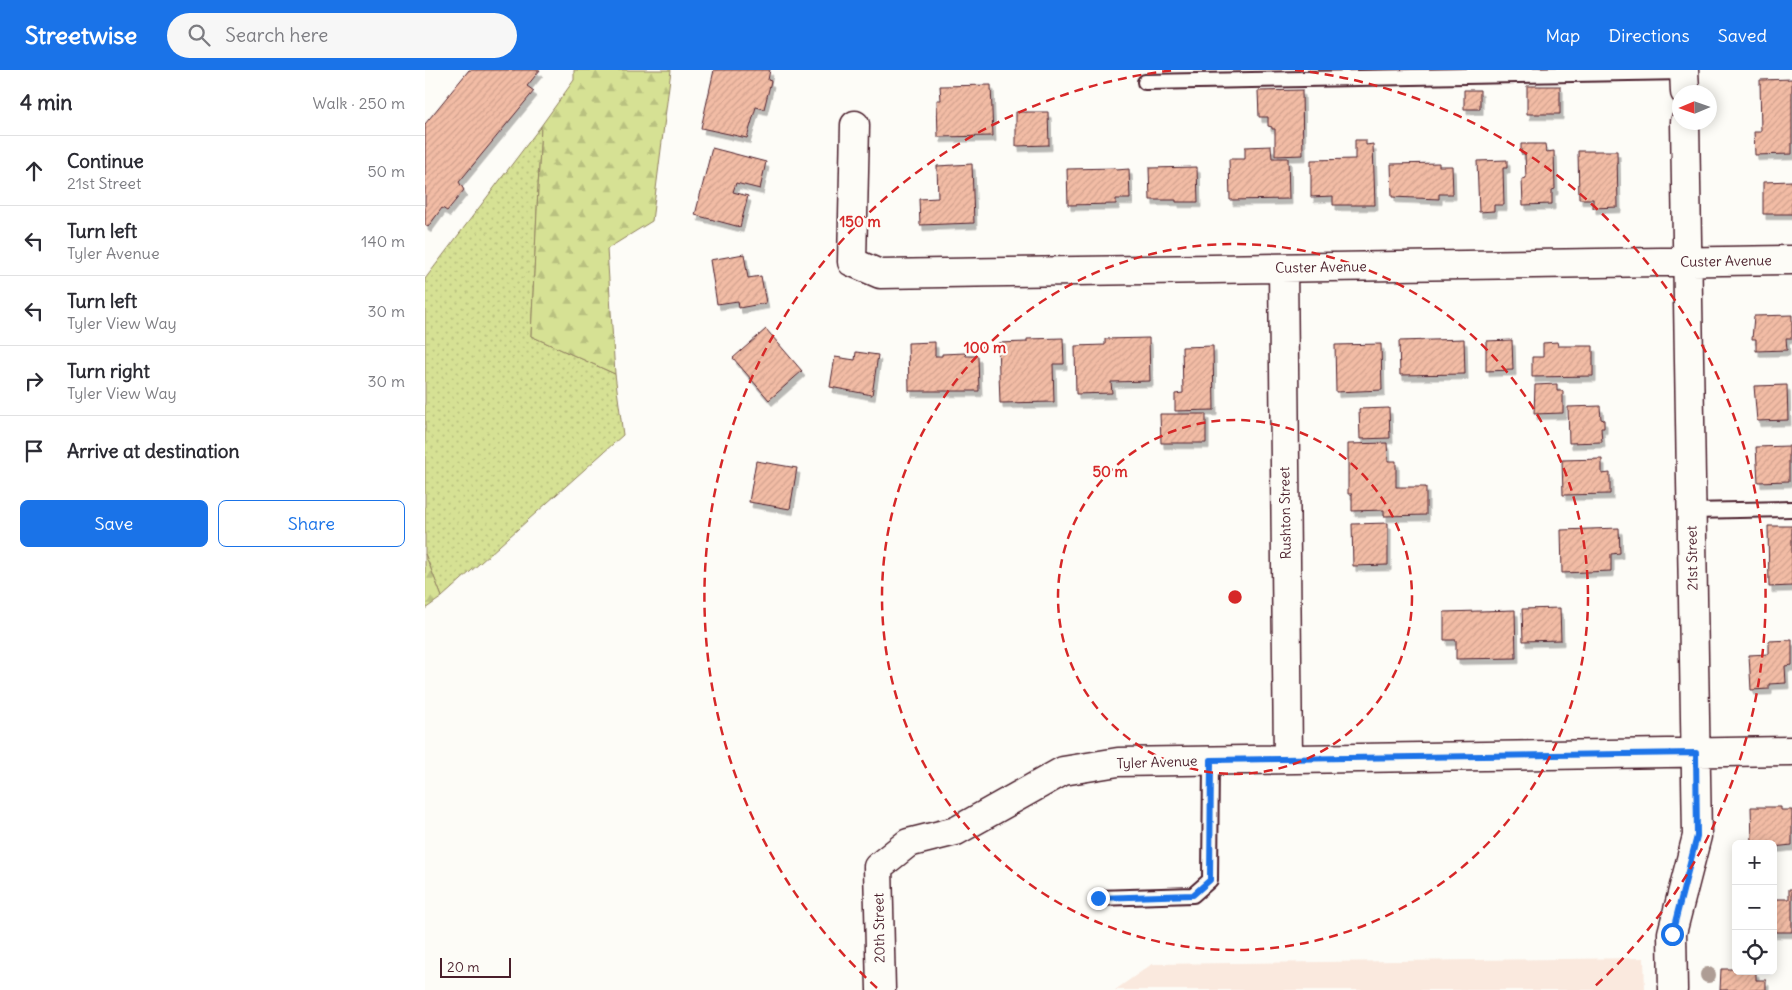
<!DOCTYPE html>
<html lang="en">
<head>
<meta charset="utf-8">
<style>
	:root { --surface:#fff; --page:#f7f7f7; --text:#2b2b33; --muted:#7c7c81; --line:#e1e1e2; --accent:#1a73e8 }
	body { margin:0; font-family:Delius,sans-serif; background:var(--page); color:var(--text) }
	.controls { position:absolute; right:15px; bottom:15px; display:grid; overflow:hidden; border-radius:8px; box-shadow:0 2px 12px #0003 }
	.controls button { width:45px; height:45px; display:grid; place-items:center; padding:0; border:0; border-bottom:1px solid var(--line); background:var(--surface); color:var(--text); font:25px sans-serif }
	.compass { position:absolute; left:1247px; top:15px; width:45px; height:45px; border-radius:50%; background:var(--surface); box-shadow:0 2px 12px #0003; rotate:268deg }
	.scale { position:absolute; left:15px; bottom:12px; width:71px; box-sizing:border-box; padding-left:5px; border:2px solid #4a1f2b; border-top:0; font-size:14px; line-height:18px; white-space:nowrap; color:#4a1f2b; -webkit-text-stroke:4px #fdfcf7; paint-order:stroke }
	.stop { position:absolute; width:15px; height:15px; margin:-11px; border:4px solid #1a73e8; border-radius:50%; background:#fff }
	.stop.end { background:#1a73e8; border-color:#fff; box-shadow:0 1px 5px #0008 }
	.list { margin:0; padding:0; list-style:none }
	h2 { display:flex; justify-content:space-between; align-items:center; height:65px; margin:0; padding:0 20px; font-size:21px }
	h2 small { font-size:16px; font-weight:400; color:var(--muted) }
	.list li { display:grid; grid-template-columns:32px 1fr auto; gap:15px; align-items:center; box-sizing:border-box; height:70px; padding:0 20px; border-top:1px solid var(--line) }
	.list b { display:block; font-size:19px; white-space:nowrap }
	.list p { margin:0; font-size:16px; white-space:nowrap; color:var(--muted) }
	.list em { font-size:16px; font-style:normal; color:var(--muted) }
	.actions { display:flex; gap:10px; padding:15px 20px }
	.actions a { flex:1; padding:11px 0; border:1px solid var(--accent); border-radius:8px; text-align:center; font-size:18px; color:var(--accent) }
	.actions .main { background:var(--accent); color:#fff }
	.icon { flex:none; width:28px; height:28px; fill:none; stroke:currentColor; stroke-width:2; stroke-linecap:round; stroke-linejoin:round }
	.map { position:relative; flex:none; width:1367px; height:920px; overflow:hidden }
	header { display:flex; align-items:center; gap:30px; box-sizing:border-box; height:70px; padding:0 25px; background:var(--accent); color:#fff }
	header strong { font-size:24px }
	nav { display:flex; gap:28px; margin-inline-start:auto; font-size:18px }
	.search { width:350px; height:45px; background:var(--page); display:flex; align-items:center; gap:12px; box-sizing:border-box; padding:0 18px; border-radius:28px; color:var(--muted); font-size:19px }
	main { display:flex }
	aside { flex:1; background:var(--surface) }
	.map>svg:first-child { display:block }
</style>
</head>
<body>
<header>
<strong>Streetwise</strong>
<div class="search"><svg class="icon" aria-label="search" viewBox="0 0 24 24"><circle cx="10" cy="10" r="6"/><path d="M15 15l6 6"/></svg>Search here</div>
<nav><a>Map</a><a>Directions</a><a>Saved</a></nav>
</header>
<main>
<aside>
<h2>4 min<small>Walk · 250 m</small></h2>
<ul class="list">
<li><svg class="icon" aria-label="ahead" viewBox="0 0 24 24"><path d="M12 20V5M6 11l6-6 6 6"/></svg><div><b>Continue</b><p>21st Street</p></div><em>50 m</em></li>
<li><svg class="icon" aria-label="left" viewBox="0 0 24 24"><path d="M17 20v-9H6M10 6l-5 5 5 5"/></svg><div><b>Turn left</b><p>Tyler Avenue</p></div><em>140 m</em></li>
<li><svg class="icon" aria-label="left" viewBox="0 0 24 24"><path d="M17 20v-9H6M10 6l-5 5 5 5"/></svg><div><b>Turn left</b><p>Tyler View Way</p></div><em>30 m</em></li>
<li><svg class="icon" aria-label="right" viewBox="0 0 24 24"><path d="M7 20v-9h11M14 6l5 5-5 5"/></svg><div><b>Turn right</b><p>Tyler View Way</p></div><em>30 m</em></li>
<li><svg class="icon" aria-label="arrive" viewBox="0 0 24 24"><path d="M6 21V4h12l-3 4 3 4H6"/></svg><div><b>Arrive at destination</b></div></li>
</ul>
<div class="actions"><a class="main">Save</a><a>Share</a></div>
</aside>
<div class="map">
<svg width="1367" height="920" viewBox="0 0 1367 920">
	<defs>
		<pattern id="grass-dots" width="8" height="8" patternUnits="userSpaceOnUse" patternTransform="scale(1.25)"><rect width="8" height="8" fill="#d6e194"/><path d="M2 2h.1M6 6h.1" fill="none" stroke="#b9c180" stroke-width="1.8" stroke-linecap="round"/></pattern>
		<pattern id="forest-firs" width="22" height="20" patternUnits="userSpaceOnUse" patternTransform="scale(1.25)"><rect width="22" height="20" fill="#d6e194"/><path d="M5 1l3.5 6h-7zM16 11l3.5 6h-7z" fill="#b9c180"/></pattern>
		<pattern id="building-hatch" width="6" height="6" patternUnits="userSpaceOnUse" patternTransform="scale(1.25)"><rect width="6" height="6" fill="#f2bca5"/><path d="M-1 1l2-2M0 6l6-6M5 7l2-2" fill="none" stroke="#d1a18e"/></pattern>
		<filter id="shadow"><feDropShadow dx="3" dy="5.5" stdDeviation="0" flood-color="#0004"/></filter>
	</defs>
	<rect width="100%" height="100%" fill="#fdfcf7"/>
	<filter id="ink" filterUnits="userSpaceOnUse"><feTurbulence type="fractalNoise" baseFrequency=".02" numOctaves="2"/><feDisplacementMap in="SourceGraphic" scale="10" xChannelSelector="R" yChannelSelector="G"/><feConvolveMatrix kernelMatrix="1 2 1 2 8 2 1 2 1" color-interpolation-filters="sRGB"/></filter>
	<g filter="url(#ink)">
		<path fill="#fae9de" d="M1219 888 1220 920H690L727 894Z"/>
		<path fill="url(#grass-dots)" stroke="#908060" d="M116 56 106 266 190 304 198 365 17 527 0 484V209Z"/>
		<path fill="url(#forest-firs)" stroke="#908060" d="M149 0H246L227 151 182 179 190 304 106 266 116 56 149 10Z
			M0 484 17 527 0 539Z"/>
		<path fill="url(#building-hatch)" stroke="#4a1f2b" filter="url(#shadow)" d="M44 0H115L102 16 109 21 34 112 39 120 22 141 17 138 3 157 0 155V54Z
			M289 0H345L343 10 346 11 339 39 331 37 322 68 276 58Z
			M1367 9V84L1330 85 1329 62H1336L1335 10Z
			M566 15 568 66 513 67 512 30H516L515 16Z
			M1102 16H1135V44H1102Z
			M877 20 878 85 850 86V59H847V57L843 56V47H834L833 21Z
			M1039 20H1055V39H1039Z
			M591 42H623L624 75 591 76Z
			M930 70H941V75L948 74 950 135H908V126L886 127V90L930 89Z
			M1096 74H1120L1121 82 1129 81 1130 119 1127 120V134L1098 135 1097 109 1101 108 1100 84H1096Z
			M846 76 847 88H863L864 129 805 130 804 89H820V77Z
			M287 78 341 92 335 119 311 113 308 122 323 126 315 157 270 145Z
			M1153 81H1192L1193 137 1168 138V129H1154Z
			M1082 90V98H1078L1079 135H1069V141L1054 142 1052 91Z
			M1014 93V96H1027L1028 124H1014V129L967 127 966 94Z
			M547 94 549 153 495 155 494 129 513 128 512 96Z
			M772 97 773 132H751V130H725L724 98Z
			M691 98V100L704 99 705 129H691V134L643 135 642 99Z
			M1367 111V144H1338V112Z
			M319 184 323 208 336 206 341 233 314 238 313 231 292 234 285 190Z
			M1367 245V268H1361L1362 280 1331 281V269H1327L1329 246Z
			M341 259 377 301 344 330 308 288Z
			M638 268 639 294H628L629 332 575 333 573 273 602 272V269Z
			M724 268 725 311 686 312 687 323 651 324 650 276 680 275V269Z
			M1039 269 1040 304 975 305 974 271Z
			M1087 270 1088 300 1061 301V271Z
			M510 272V286H517V284L540 283 541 286H553L554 321H484L483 273Z
			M1132 272 1133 276H1168V306L1107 307V287H1118V273Z
			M956 274 957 320 911 322 910 275Z
			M788 276 789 340 750 341V324L758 323 757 277Z
			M431 282 453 285 447 325 405 317 410 287 430 290Z
			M1132 314V321H1138V343L1109 344 1110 315Z
			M1362 315 1363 350 1332 351 1329 316Z
			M1175 336 1176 349 1179 350V358H1176L1177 372 1144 373 1143 337Z
			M964 338 965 368 935 369 934 339Z
			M735 344H781V373H736Z
			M962 373 963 391H971V417H1001V445L959 446V440L927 441V424H923V374Z
			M1364 376V411L1333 412 1331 377Z
			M1177 389V404L1185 403V424L1138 425 1137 390Z
			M331 391 372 398 365 439 324 432Z
			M963 453V495L928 496 927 454Z
			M1343 456H1367V516L1344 517Z
			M1194 458 1195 483 1186 484V501L1137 503 1136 460Z
			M1135 538 1136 570 1098 571 1097 539Z
			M1090 540 1091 588 1031 589V570H1019V542Z
			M1367 570V595L1360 596 1361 613 1344 614V619L1326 620 1324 585 1344 584V571Z
			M1326 737H1356V740H1367V775L1348 777V774H1327Z
			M1364 819H1367V862H1348V829H1364Z
			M1296 899H1311V901H1331V910H1341V920H1295Z"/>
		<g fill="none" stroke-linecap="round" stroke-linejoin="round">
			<g stroke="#4a1f2b" stroke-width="18">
				<path id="lane" d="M720 12 1259 2
					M1267 441 1367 439
					M673 828 768 825 785 810 786 690"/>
			</g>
			<g stroke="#4a1f2b" stroke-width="31">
				<path id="street" d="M1259 0 1260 22
					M430 55 427 192 455 204 1367 190
					M858 198 863 688
					M456 920 453 797 483 773 531 761 638 701 693 692 1367 681
					M1248 920 1247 863 1272 766 1260 52"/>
			</g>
			<use href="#lane" stroke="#fdfcf7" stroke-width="14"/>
			<use href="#street" stroke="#fdfcf7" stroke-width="28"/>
		</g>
		<circle fill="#ae9d95" cx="1283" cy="905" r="8"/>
	</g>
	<g fill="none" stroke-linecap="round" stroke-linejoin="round" filter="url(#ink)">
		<path stroke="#1a73e8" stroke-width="6" d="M673 828 768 825 785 810 786 690 1271 683 1272 766 1247 864"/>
	</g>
	<g fill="none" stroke="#d62828" stroke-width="2.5" stroke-dasharray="9 6">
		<circle cx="810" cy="527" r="177"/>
		<circle cx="810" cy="527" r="353"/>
		<path d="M452 918A530 530 0 0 1 750 0M870 0A530 530 0 0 1 1168 918"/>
	</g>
	<g text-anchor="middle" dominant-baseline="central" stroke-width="4.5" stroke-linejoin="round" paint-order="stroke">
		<g font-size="14" fill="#4a1f2b" stroke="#fdfcf7">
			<text transform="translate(1301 191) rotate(-1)">Custer Avenue</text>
			<text transform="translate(896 197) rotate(-1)">Custer Avenue</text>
			<text transform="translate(860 443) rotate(-91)">Rushton Street</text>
			<text transform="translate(1267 488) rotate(-91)">21st Street</text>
			<text transform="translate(732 692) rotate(-2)">Tyler Avenue</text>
			<text transform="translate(454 858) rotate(-91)">20th Street</text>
		</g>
	</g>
	<circle cx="810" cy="527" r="8" fill="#d62828" stroke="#fdfcf7" stroke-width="2.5"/>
	<g font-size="15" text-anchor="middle" font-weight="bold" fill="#d62828" stroke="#fdfcf7" stroke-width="4.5" stroke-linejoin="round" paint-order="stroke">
		<text x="435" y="157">150 m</text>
		<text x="560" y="283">100 m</text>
		<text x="685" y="407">50 m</text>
	</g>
</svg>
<div class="controls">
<button>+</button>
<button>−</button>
<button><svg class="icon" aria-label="locate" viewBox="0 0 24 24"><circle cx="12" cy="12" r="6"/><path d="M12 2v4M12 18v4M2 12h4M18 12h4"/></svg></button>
</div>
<svg class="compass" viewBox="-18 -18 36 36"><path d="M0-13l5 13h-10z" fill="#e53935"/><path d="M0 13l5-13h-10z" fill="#7c7c81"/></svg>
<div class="scale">20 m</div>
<div class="stop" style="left:1247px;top:864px"></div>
<div class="stop end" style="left:673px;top:828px"></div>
</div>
</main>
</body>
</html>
